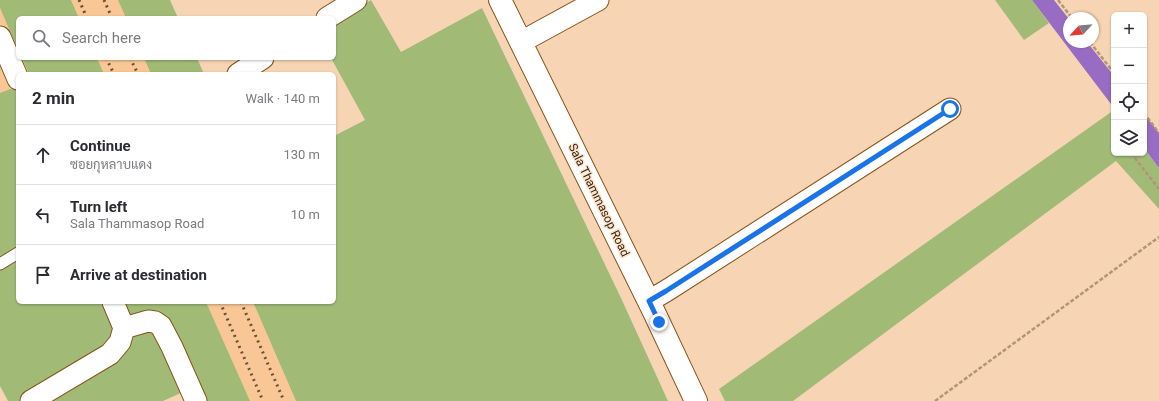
<!DOCTYPE html>
<html lang="en">
<head>
<meta charset="utf-8">
<style>
	:root { --surface:#fff; --page:#f2f2f3; --text:#2b2b33; --muted:#7c7c81; --line:#e1e1e2 }
	body { margin:0; font-family:Roboto,Sarabun,sans-serif; background:var(--page); color:var(--text) }
	.controls { position:absolute; right:12px; top:12px; display:grid; overflow:hidden; border-radius:6px; box-shadow:0 1px 3px #0004 }
	.controls button { width:36px; height:36px; display:grid; place-items:center; padding:0; border:0; border-bottom:1px solid var(--line); background:var(--surface); color:var(--text); font:20px sans-serif }
	.compass { position:absolute; left:1063px; top:12px; width:36px; height:36px; border-radius:50%; background:var(--surface); box-shadow:0 1px 3px #0004; rotate:244deg }
	.stop { position:absolute; width:12px; height:12px; margin:-9px; border:3px solid #1a73e8; border-radius:50%; background:#fff }
	.stop.end { background:#1a73e8; border-color:#fff; box-shadow:0 1px 4px #0008 }
	.list { margin:0; padding:0; list-style:none }
	h2 { display:flex; justify-content:space-between; align-items:center; height:52px; margin:0; padding:0 16px; font-size:17px }
	h2 small { font-size:13px; font-weight:400; color:var(--muted) }
	.list li { display:grid; grid-template-columns:26px 1fr auto; gap:12px; align-items:center; box-sizing:border-box; height:60px; padding:0 16px; border-top:1px solid var(--line) }
	.list b { display:block; font-size:15px; white-space:nowrap }
	.list p { margin:0; font-size:13px; white-space:nowrap; color:var(--muted) }
	.list em { font-size:13px; font-style:normal; color:var(--muted) }
	.icon { flex:none; width:22px; height:22px; fill:none; stroke:currentColor; stroke-width:2; stroke-linecap:round; stroke-linejoin:round }
	.map { position:relative; flex:none; width:1159px; height:401px; overflow:hidden }
	.search { position:absolute; background:var(--surface); box-shadow:0 1px 3px #0004; left:16px; top:16px; width:320px; height:44px; display:flex; align-items:center; gap:10px; box-sizing:border-box; padding:0 14px; border-radius:6px; color:var(--muted); font-size:15px }
	.panel { position:absolute; background:var(--surface); box-shadow:0 1px 3px #0004; left:16px; top:72px; width:320px; height:232px; border-radius:6px }
	.map>svg:first-child { display:block }
</style>
</head>
<body>
<div class="map">
<svg width="1159" height="401" viewBox="0 0 1159 401">
	<rect width="100%" height="100%" fill="#f7d5b4"/>
	<path fill="#f9c796" d="M71 0H118L126 18H79Z
		M0 8 18 50V58H22L29 74H18V86L0 93Z
		M97 58H144L151 74H104Z
		M206 302H253L296 401H250Z"/>
	<path fill="#a1bb77" d="M0 0H71L79 18H18V50L0 8Z
		M118 0H170L178 18H126Z
		M371 0 401 52 482 8 621 298 668 401H296L253 302H334V136L365 120 331 58H334V21Z
		M995 0H1032L1049 23 1024 40Z
		M22 58H97L104 74H29Z
		M144 58H197L204 74H151Z
		M18 86V302H206L250 401H200L194 387 163 401H8L0 386V93Z
		M1114 110V153H1144V148L1159 168V209L1116 161 793 401H725L719 389Z"/>
	<path fill="#976cc2" d="M1032 0H1054L1069 19V42H1087L1114 76V108Z
		M1144 114 1159 133V168L1144 148Z"/>
	<g fill="none" stroke-linecap="round" stroke-linejoin="round">
		<g stroke="#85541a" stroke-width="13">
			<path id="service" d="M0 264 18 253"/>
		</g>
		<g stroke="#85541a" stroke-width="23">
			<path id="minor" d="M327 18 356 0
				M0 37 18 79
				M521 42 598 0
				M238 74 263 58
				M649 301 666 291 950 109
				M124 328 148 321 155 322 161 326 172 347 196 401
				M31 401 110 354 120 342 124 328 113 302"/>
		</g>
		<g stroke="#85541a" stroke-width="24">
			<path id="tertiary" d="M500 0 654 312 696 401"/>
		</g>
		<path stroke="#b29477" stroke-width="2.5" stroke-dasharray="4 2" stroke-linecap="butt" d="M1058 0 1072 18
			M1090 42 1114 73
			M1144 113 1159 133
			M1131 153 1159 189
			M935 401 1159 237"/>
		<use href="#service" stroke="#fff" stroke-width="11"/>
		<use href="#minor" stroke="#fff" stroke-width="21"/>
		<use href="#tertiary" stroke="#fff" stroke-width="22"/>
		<path stroke="#6a5137" stroke-width="3" stroke-dasharray="2 4" stroke-linecap="butt" d="M79 0 87 18
			M104 0 112 18
			M106 58 114 74
			M130 58 138 74
			M220 302 263 401
			M241 302 284 401"/>
	</g>
	<g fill="none" stroke-linecap="round" stroke-linejoin="round">
		<path stroke="#1a73e8" stroke-width="5" d="M659 322 649 301 666 291 950 109"/>
	</g>
	<g text-anchor="middle" dominant-baseline="central" stroke-width="3" stroke-linejoin="round" paint-order="stroke">
		<g font-size="12" fill="#39230c" stroke="#fbe4ce">
			<text transform="translate(599 200) rotate(64)">Sala Thammasop Road</text>
		</g>
	</g>
</svg>
<div class="controls">
<button>+</button>
<button>−</button>
<button><svg class="icon" aria-label="locate" viewBox="0 0 24 24"><circle cx="12" cy="12" r="6"/><path d="M12 2v4M12 18v4M2 12h4M18 12h4"/></svg></button>
<button><svg class="icon" aria-label="layers" viewBox="0 0 24 24"><path d="M12 4l9 5-9 5-9-5zM3 14l9 5 9-5"/></svg></button>
</div>
<svg class="compass" viewBox="-18 -18 36 36"><path d="M0-13l5 13h-10z" fill="#e53935"/><path d="M0 13l5-13h-10z" fill="#7c7c81"/></svg>
<div class="stop" style="left:950px;top:109px"></div>
<div class="stop end" style="left:659px;top:322px"></div>
<div class="search"><svg class="icon" aria-label="search" viewBox="0 0 24 24"><circle cx="10" cy="10" r="6"/><path d="M15 15l6 6"/></svg>Search here</div>
<section class="panel">
<h2>2 min<small>Walk · 140 m</small></h2>
<ul class="list">
<li><svg class="icon" aria-label="ahead" viewBox="0 0 24 24"><path d="M12 20V5M6 11l6-6 6 6"/></svg><div><b>Continue</b><p>ซอยกุหลาบแดง</p></div><em>130 m</em></li>
<li><svg class="icon" aria-label="left" viewBox="0 0 24 24"><path d="M17 20v-9H6M10 6l-5 5 5 5"/></svg><div><b>Turn left</b><p>Sala Thammasop Road</p></div><em>10 m</em></li>
<li><svg class="icon" aria-label="arrive" viewBox="0 0 24 24"><path d="M6 21V4h12l-3 4 3 4H6"/></svg><div><b>Arrive at destination</b></div></li>
</ul>
</section>
</div>
</body>
</html>
